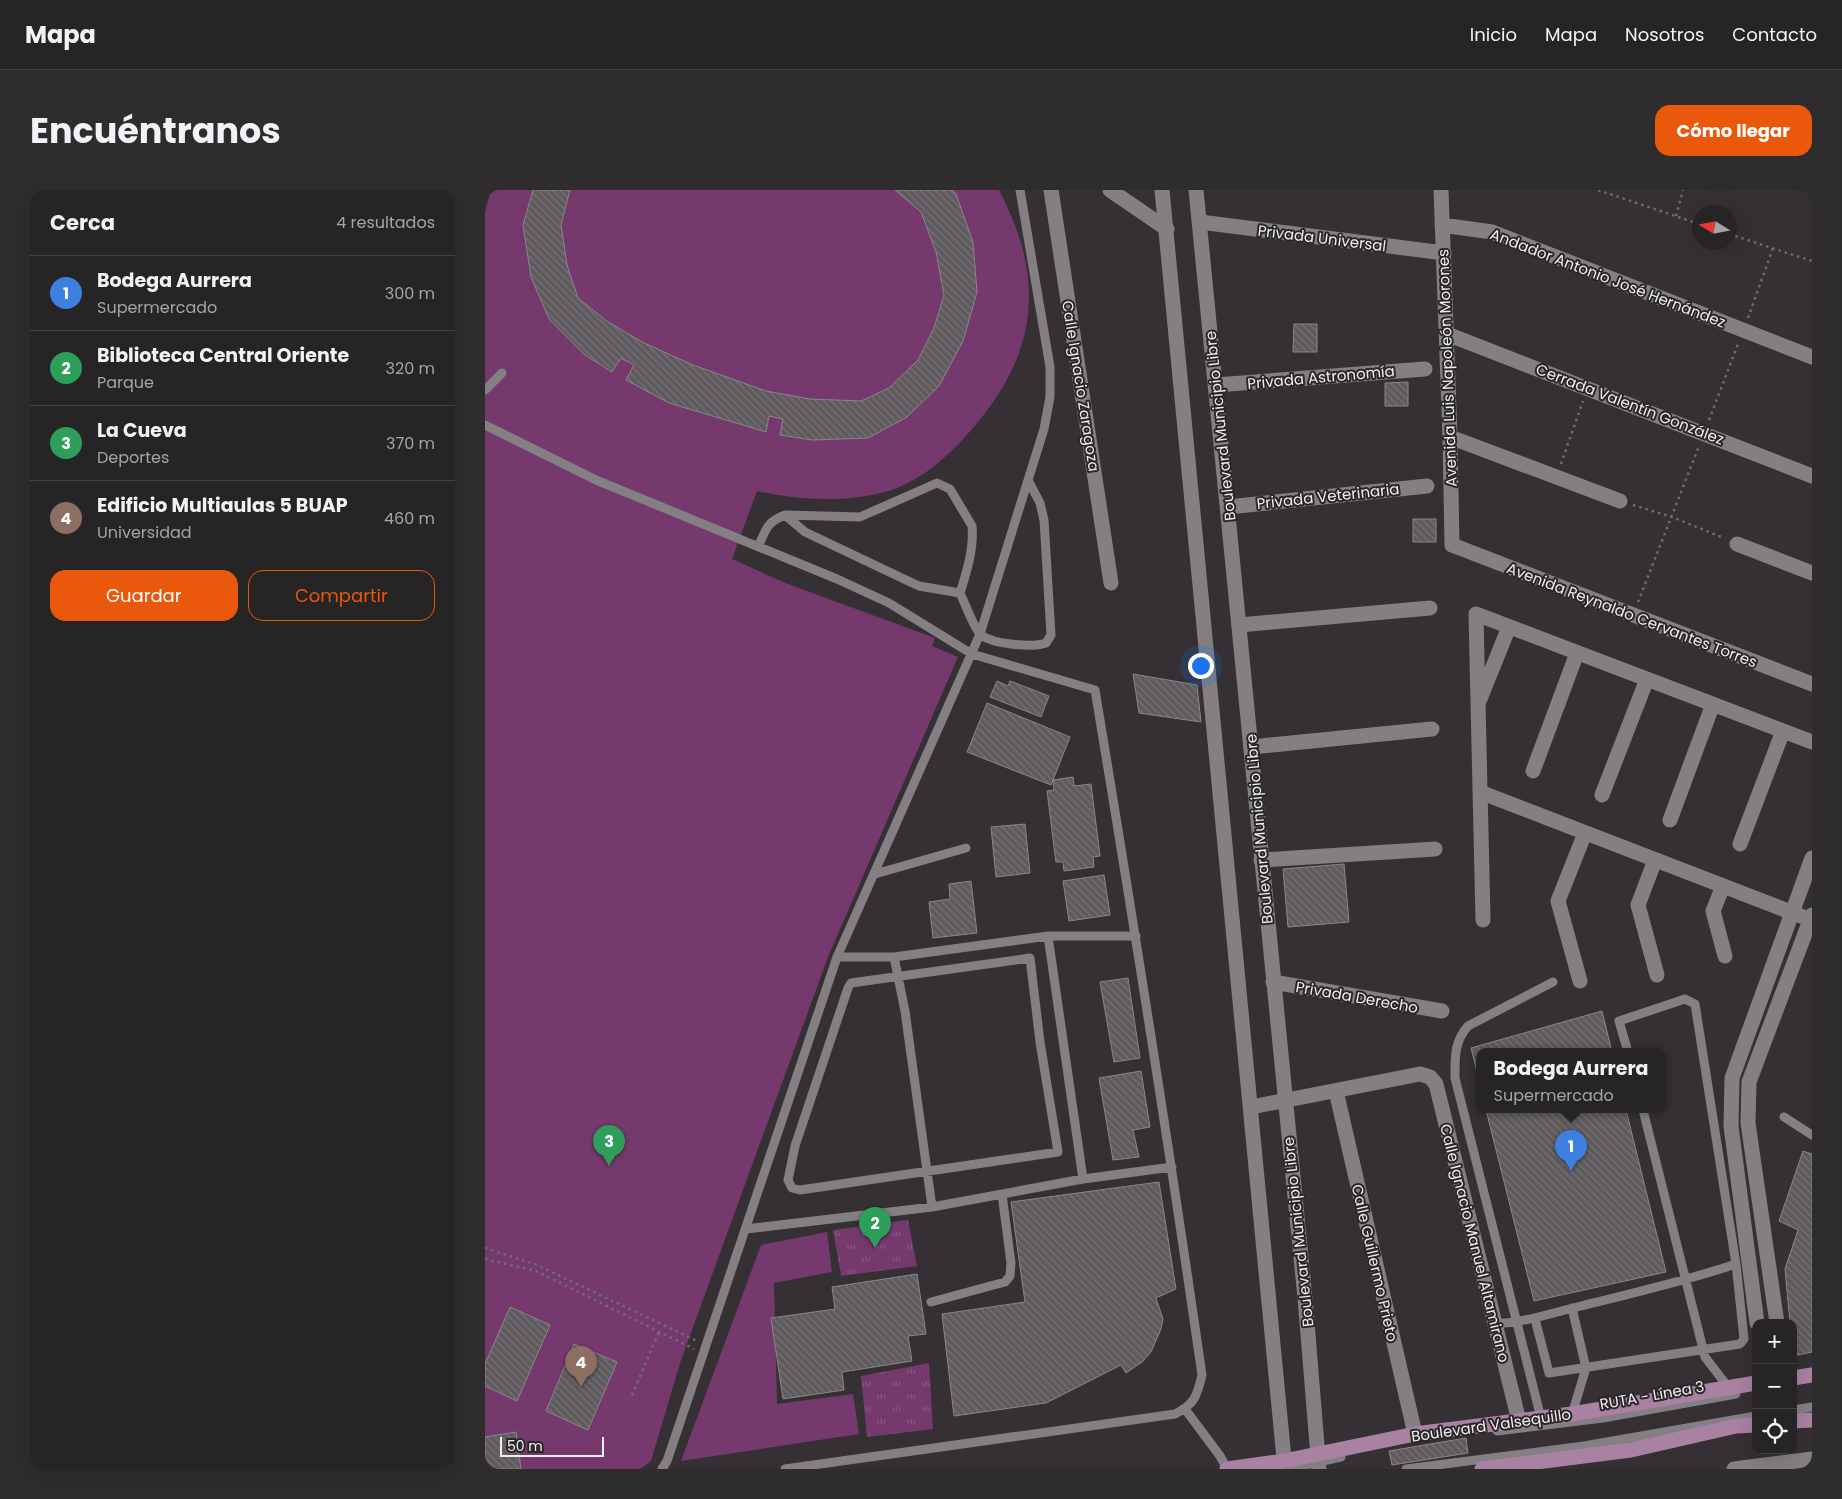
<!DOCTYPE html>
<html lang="es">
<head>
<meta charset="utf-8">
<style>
	:root { --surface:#272426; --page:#2f2c2e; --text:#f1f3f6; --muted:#a4a4a7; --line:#434143; --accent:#ea580c }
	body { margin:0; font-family:Poppins,sans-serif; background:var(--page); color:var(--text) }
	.controls { position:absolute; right:15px; bottom:15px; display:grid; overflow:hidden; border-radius:10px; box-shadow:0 5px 20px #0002 }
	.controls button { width:45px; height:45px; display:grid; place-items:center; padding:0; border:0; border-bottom:1px solid var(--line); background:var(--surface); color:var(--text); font:25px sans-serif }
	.compass { position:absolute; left:1207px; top:15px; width:45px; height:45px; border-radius:50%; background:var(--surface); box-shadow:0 5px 20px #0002; rotate:281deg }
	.scale { position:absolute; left:15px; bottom:12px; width:104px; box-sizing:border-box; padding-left:5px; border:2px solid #f0edef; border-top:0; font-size:14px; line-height:18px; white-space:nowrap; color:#f0edef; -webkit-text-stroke:4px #2a2729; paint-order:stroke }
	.you { position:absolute; left:715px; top:475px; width:18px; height:18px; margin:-12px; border:4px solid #fff; border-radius:50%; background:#1a73e8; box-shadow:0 0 0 8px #1a73e833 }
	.badge { display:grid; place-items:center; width:32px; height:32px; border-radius:50%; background:var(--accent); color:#fff; font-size:16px; font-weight:700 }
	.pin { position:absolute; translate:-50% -41px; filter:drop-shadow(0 1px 2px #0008) }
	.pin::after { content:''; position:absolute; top:26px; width:18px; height:15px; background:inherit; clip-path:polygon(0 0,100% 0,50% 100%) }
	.popup { position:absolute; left:991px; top:858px; width:190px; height:65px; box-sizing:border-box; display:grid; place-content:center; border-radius:10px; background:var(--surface); filter:drop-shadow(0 1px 4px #0005); font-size:16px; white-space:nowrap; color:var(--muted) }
	.popup b { font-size:19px; color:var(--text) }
	.popup::after { content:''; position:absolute; left:50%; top:100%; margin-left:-10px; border:10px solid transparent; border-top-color:var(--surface) }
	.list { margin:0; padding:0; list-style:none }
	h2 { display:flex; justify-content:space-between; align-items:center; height:65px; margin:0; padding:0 20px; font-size:21px }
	h2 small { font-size:16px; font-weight:400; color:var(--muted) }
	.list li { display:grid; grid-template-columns:32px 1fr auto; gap:15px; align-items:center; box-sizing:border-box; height:75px; padding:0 20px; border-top:1px solid var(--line) }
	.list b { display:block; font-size:19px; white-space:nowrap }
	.list p { margin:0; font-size:16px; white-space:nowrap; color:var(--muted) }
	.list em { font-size:16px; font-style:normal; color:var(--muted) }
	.actions { display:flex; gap:10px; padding:15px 20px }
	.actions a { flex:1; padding:11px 0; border:1px solid var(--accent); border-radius:15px; text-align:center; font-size:18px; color:var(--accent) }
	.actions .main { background:var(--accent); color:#fff }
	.icon { flex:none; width:28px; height:28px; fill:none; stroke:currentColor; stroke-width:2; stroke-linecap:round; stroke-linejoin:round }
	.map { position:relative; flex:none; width:1327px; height:1279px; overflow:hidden; border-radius:15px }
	header { display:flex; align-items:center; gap:30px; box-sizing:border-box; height:70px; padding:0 25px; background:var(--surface); border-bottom:1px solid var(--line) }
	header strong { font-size:24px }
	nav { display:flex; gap:28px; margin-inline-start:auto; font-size:18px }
	.intro { display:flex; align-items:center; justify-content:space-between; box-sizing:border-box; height:120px; padding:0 30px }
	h1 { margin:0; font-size:35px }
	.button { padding:12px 22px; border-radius:15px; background:var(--accent); color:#fff; font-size:18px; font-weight:700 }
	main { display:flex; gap:30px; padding:0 30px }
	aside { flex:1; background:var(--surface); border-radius:15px; box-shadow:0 5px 20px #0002 }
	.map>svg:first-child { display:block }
</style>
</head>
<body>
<header>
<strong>Mapa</strong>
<nav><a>Inicio</a><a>Mapa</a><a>Nosotros</a><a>Contacto</a></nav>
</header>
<div class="intro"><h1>Encuéntranos</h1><a class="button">Cómo llegar</a></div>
<main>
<aside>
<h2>Cerca<small>4 resultados</small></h2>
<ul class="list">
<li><span class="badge" style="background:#3f7fe0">1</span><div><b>Bodega Aurrera</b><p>Supermercado</p></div><em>300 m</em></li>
<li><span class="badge" style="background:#2e9e5b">2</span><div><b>Biblioteca Central Oriente</b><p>Parque</p></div><em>320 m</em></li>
<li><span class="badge" style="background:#2e9e5b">3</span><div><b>La Cueva</b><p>Deportes</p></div><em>370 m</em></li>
<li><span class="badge" style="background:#8d6e63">4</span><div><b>Edificio Multiaulas 5 BUAP</b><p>Universidad</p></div><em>460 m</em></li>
</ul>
<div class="actions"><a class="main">Guardar</a><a>Compartir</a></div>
</aside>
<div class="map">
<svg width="1327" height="1279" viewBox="0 0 1327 1279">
	<defs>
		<pattern id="park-tufts" width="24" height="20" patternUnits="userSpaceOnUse" patternTransform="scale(1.25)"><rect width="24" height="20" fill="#75396e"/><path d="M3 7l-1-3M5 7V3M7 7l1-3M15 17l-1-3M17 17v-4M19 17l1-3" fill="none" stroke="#895683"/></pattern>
		<pattern id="building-back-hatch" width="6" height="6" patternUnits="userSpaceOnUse" patternTransform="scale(1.25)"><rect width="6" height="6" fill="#5e5a5d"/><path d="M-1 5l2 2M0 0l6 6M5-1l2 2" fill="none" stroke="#757275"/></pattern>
	</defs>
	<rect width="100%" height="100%" fill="#343033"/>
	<path fill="#75396e" d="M6 0H514C563 93 552 169 480 247 458 271 432 293 400 302 356 313 315 310 272 301L247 369 303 394 450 448 447 456 473 467 343 767 196 1170 166 1271 155 1279H0V22Z
		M342 1042 347 1082 289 1093 292 1214 368 1204 374 1244 196 1271 276 1055Z"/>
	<path fill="url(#park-tufts)" d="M423 1030 432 1076 356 1086 348 1040Z
		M444 1173 448 1239 382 1247 376 1186Z"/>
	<path fill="url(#building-back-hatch)" stroke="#8a8689" d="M48 0H85L76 35 82 75 93 108 123 132 157 152 208 175 281 201 325 209 376 211 404 198 433 170 449 138 459 105 451 62 436 22 410 0H467L471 4 488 52 492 102 478 151 454 196 422 227 383 248 327 250 295 245 298 229 284 226 281 242 184 213 141 190 149 175 136 168 127 182 100 165 64 129 46 87 38 35Z
		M809 134H832V162H808Z
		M923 192V216H900V193Z
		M928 329H951V352H928Z
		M648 484 712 495 716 532 654 523Z
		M512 491 523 496 525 491 564 506 556 527 505 507Z
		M502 513 585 547 566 595 482 562Z
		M588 587 589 596 606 594 615 666 608 667 609 677 579 681 578 672H571L562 601 569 600 568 590Z
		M540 634 545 683 511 687 506 637Z
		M859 674 864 732 803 737 798 679Z
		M619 685 625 725 584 731 578 691Z
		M486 691 492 743 448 748 444 712 465 709 464 694Z
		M643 788 655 868 629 872 615 792Z
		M1117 821 1127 862H995V894L986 858Z
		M656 881 665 937 648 940 654 967 628 970 614 888Z
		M1001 920H1141L1181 1082 1049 1111Z
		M1318 961 1327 964V1162L1308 1166V1133H1305L1300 1079 1313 1040 1294 1031Z
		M674 992 691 1099 671 1108 678 1129 676 1139 666 1162 657 1172 641 1183 636 1175 561 1213 469 1226 457 1124 540 1112 526 1012Z
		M432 1084 441 1144 423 1146 427 1171 357 1182 359 1200 298 1209 286 1128 350 1119 347 1097Z
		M25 1117 65 1135 32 1211 0 1196V1174Z
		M89 1154 132 1172 103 1240 61 1221Z
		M31 1242 36 1279H0V1247Z
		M981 1248 983 1263 907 1275 904 1261Z"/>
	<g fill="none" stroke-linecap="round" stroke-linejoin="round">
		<path stroke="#706d6f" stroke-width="2.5" stroke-dasharray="2.5 4" stroke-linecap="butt" d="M1113 0 1214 34
			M1191 26 1198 0
			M1244 44 1327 71
			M1263 128 1288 58
			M1224 230 1253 154
			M1076 274 1098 211
			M1148 315 1187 327 1239 348
			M1153 412 1214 256
			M0 1058 52 1075 212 1151
			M0 1069 51 1081 209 1159
			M147 1205 174 1142"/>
		<path stroke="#837f82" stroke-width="9" d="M0 200 17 183
			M0 235 111 290 352 389 404 413 487 464 610 500C648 728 684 956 717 1185 712 1206 710 1214 690 1224L300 1279
			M274 355C281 339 282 332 300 325
			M475 403C482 381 489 359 487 336L465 299 452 293 375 327 300 325 320 342 419 389 434 396 475 403C480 413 489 439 496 445 508 454 547 458 561 453L566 445 559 330 555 313 543 290
			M390 684 481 658
			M563 746 598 989
			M352 767H409L563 746H651
			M409 767 420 821 447 1017
			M545 768 555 852 573 962 315 1000 307 998 303 990 310 956 363 798 366 793Z
			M1158 920 1220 1167 1243 1197
			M1299 927 1327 945
			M261 1039 447 1017 598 989 687 977
			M446 1112 520 1092 525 1086 526 1073 517 1004
			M1087 1118 1101 1178 1087 1224
			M1050 1129 1064 1183 1255 1154 1259 1149 1251 1074 1210 814 1200 809 1134 831 1143 862
			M1010 1134C1041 1132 1067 1123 1096 1116 1149 1103 1200 1091 1251 1074
			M700 1219 735 1266 742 1279
			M1308 1220 1327 1217
			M1056 1228 970 888C970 867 969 852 983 836L1068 792
			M1012 1241 1118 1228 1251 1204
			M177 1279 182 1271 352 767 495 444 559 239 565 207V177L535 0
			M802 1279 856 1267
			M921 1279 1099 1256 1271 1226"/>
		<path stroke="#837f82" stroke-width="15" d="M566 0 626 393
			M625 0 682 39
			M956 0 965 247 967 355 1327 494
			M715 32 959 63
			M957 35 1007 42 1327 167
			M962 144 1327 286
			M731 195 940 179
			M965 247 1135 311
			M743 317 942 296
			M1252 354 1327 383
			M754 435 945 418
			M995 509 1024 437
			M766 557 947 539
			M1048 581 1092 463
			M995 602 1316 726
			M1117 605 1162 489
			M1185 630 1228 514
			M1255 654 1298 541
			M776 670 950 659
			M1170 670 1153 715 1172 785
			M1238 696 1228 721 1240 766
			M998 730 991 424 1327 552
			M1095 791 1073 711 1100 643
			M788 792 957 821
			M851 901 930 1244
			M766 917 935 884 945 887 951 894 1034 1231
			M1272 1133 1246 936 1247 888 1327 668
			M1292 1133 1263 933 1264 892 1327 725
			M1249 1279 1327 1269"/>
		<path stroke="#837f82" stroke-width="15" d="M677 0 800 1279
			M711 0 820 1108 834 1279"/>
		<path stroke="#a981a3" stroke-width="15" d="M1308 1188 1327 1185
			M1308 1231 1327 1230
			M742 1279 799 1271 930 1244 1087 1224 1271 1193
			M997 1279 1146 1260 1251 1236 1271 1235"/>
	</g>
	<g text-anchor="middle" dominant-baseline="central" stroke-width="4" stroke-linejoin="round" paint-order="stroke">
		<g font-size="15" fill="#f0edef" stroke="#2a2729">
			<text transform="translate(837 48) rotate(7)">Privada Universal</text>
			<text transform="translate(1123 88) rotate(21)">Andador Antonio José Hernández</text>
			<text transform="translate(962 178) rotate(-92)">Avenida Luis Napoleón Morones</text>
			<text transform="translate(836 187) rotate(-5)">Privada Astronomía</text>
			<text transform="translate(596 196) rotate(81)">Calle Ignacio Zaragoza</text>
			<text transform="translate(1145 214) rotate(21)">Cerrada Valentín González</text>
			<text transform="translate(735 236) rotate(-96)">Boulevard Municipio Libre</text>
			<text transform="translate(843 306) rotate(-6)">Privada Veterinaria</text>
			<text transform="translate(1147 425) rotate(21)">Avenida Reynaldo Cervantes Torres</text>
			<text transform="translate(774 639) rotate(-95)">Boulevard Municipio Libre</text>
			<text transform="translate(872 807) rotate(10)">Privada Derecho</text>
			<text transform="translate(813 1042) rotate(-96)">Boulevard Municipio Libre</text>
			<text transform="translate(990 1053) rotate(76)">Calle Ignacio Manuel Altamirano</text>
			<text transform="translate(890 1073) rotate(77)">Calle Guillermo Prieto</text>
			<text transform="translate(1167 1205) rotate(-10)">RUTA - Línea 3</text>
			<text transform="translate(1006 1235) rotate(-8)">Boulevard Valsequillo</text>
		</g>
	</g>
</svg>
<div class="controls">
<button>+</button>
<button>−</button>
<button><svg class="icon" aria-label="locate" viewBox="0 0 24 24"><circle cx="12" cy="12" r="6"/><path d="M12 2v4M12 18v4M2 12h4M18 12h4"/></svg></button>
</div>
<svg class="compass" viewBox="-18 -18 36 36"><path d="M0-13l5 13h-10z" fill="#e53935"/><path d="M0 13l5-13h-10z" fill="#a4a4a7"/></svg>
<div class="scale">50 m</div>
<div class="you"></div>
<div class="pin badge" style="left:1086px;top:981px;background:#3f7fe0">1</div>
<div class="popup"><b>Bodega Aurrera</b>Supermercado</div>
<div class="pin badge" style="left:390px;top:1058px;background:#2e9e5b">2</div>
<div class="pin badge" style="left:124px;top:976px;background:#2e9e5b">3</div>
<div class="pin badge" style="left:96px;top:1197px;background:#8d6e63">4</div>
</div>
</main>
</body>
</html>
